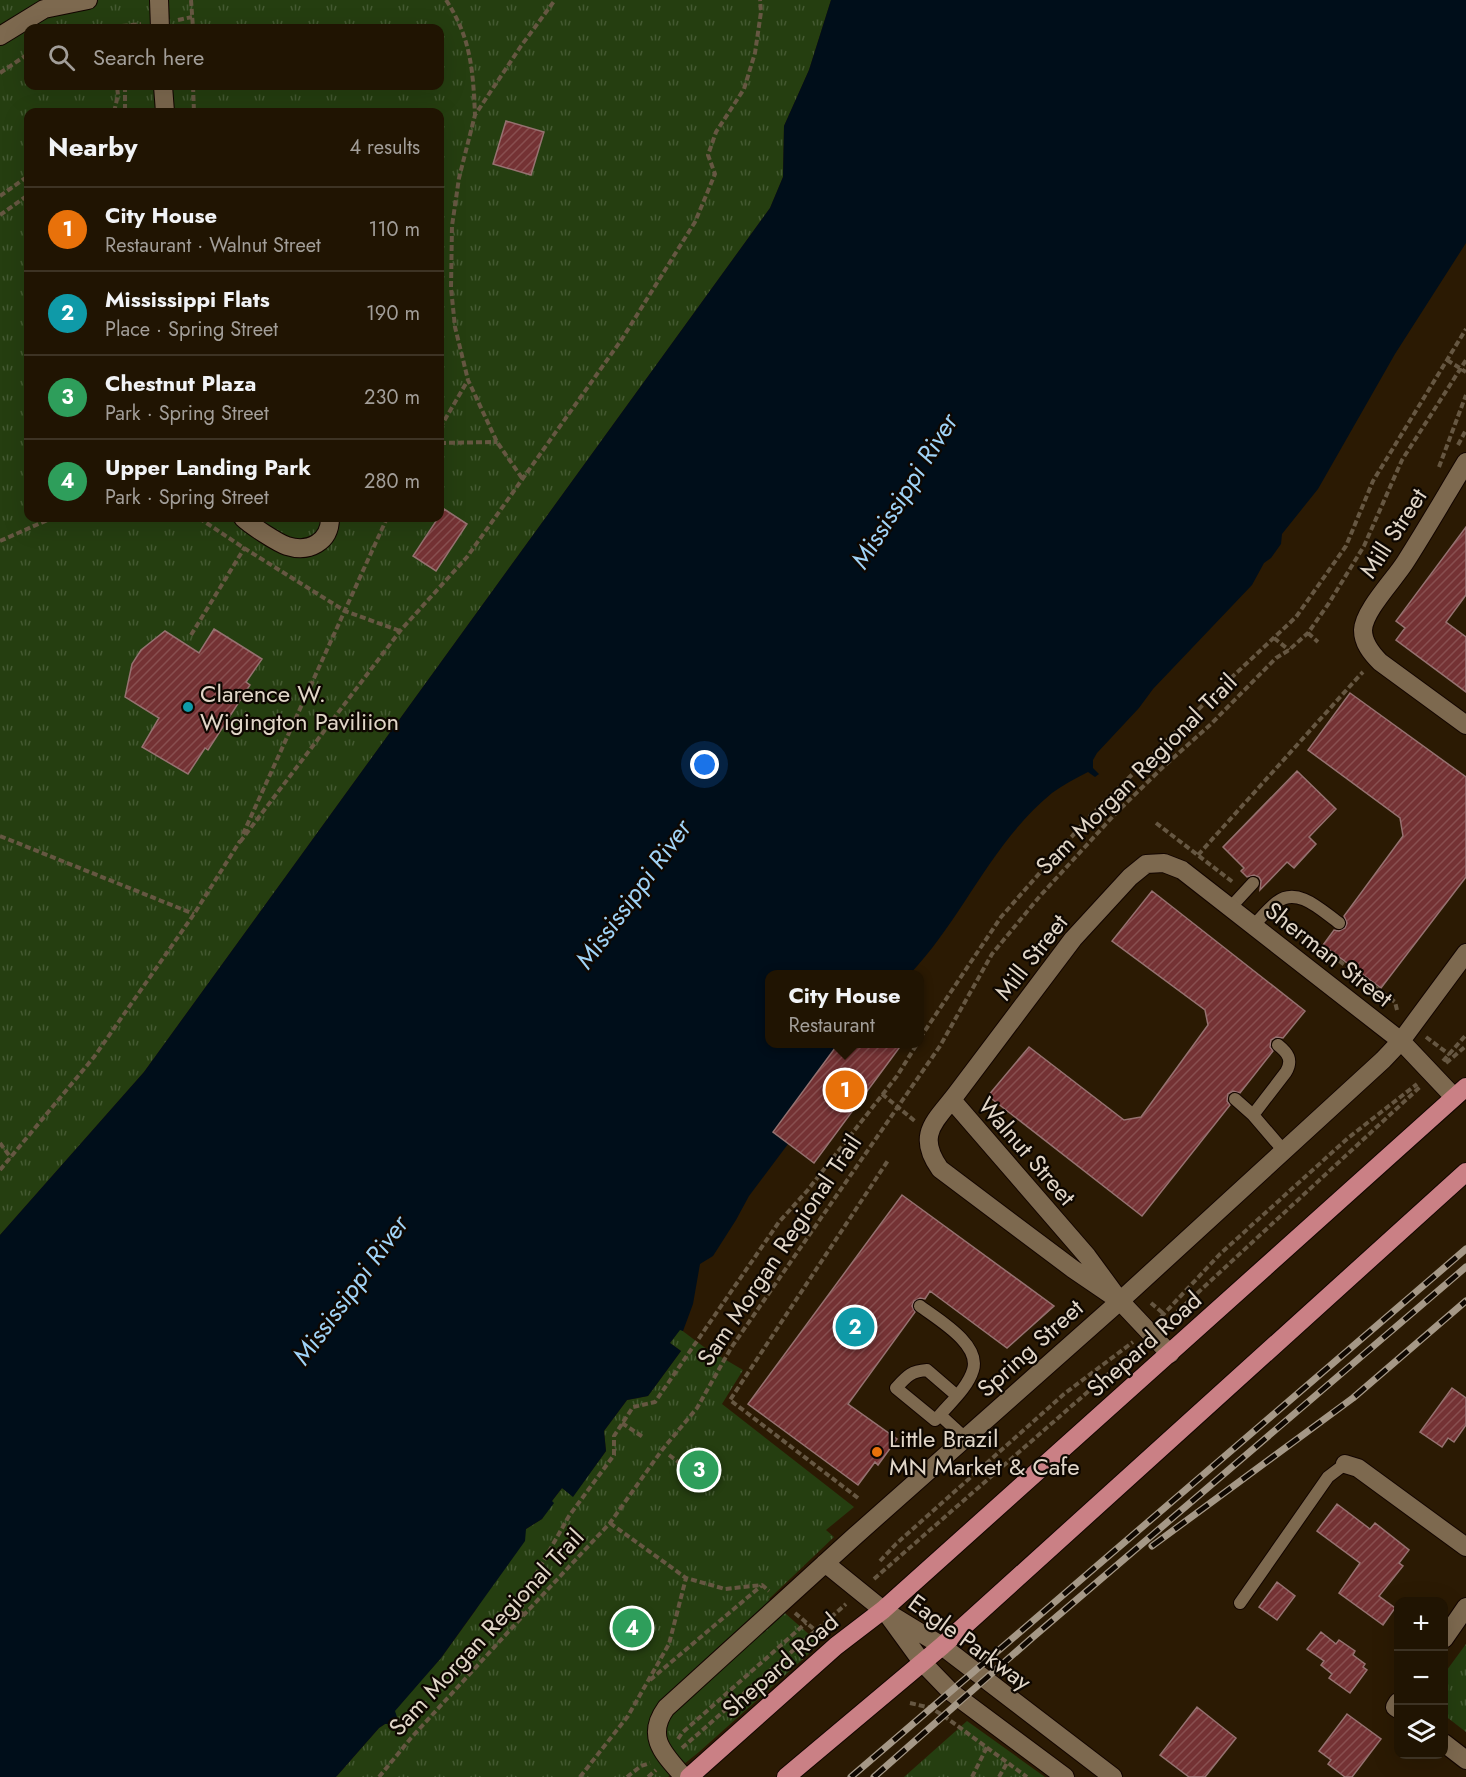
<!DOCTYPE html>
<html lang="en">
<head>
<meta charset="utf-8">
<style>
	:root { --surface:#201402; --page:#2d2111; --text:#f1f3f6; --muted:#a29e99; --line:#3d3324; --accent:#ea580c }
	body { margin:0; font-family:Jost,sans-serif; background:var(--page); color:var(--text) }
	.controls { position:absolute; right:18px; bottom:18px; display:grid; overflow:hidden; border-radius:12px; box-shadow:0 6px 24px #0002 }
	.controls button { width:54px; height:54px; display:grid; place-items:center; padding:0; border:0; border-bottom:2px solid var(--line); background:var(--surface); color:var(--text); font:30px sans-serif }
	.you { position:absolute; left:705px; top:765px; width:21px; height:21px; margin:-15px; border:4px solid #fff; border-radius:50%; background:#1a73e8; box-shadow:0 0 0 9px #1a73e833 }
	.badge { display:grid; place-items:center; width:39px; height:39px; border-radius:50%; background:var(--accent); color:#fff; font-size:20px; font-weight:700 }
	.pin { position:absolute; translate:-50% -50%; border:3px solid #fff; box-shadow:0 2px 6px #0006 }
	.popup { position:absolute; left:765px; top:970px; width:159px; height:78px; box-sizing:border-box; display:grid; place-content:center; border-radius:12px; background:var(--surface); filter:drop-shadow(0 2px 4px #0005); font-size:20px; white-space:nowrap; color:var(--muted) }
	.popup b { font-size:22px; color:var(--text) }
	.popup::after { content:''; position:absolute; left:50%; top:100%; margin-left:-12px; border:12px solid transparent; border-top-color:var(--surface) }
	.list { margin:0; padding:0; list-style:none }
	h2 { display:flex; justify-content:space-between; align-items:center; height:78px; margin:0; padding:0 24px; font-size:26px }
	h2 small { font-size:20px; font-weight:400; color:var(--muted) }
	.list li { display:grid; grid-template-columns:39px 1fr auto; gap:18px; align-items:center; box-sizing:border-box; height:84px; padding:0 24px; border-top:2px solid var(--line) }
	.list b { display:block; font-size:22px; white-space:nowrap }
	.list p { margin:0; font-size:20px; white-space:nowrap; color:var(--muted) }
	.list em { font-size:20px; font-style:normal; color:var(--muted) }
	.icon { flex:none; width:33px; height:33px; fill:none; stroke:currentColor; stroke-width:2; stroke-linecap:round; stroke-linejoin:round }
	.map { position:relative; flex:none; width:1466px; height:1777px; overflow:hidden }
	.search { position:absolute; background:var(--surface); box-shadow:0 6px 24px #0002; left:24px; top:24px; width:420px; height:66px; display:flex; align-items:center; gap:15px; box-sizing:border-box; padding:0 21px; border-radius:12px; color:var(--muted); font-size:22px }
	.panel { position:absolute; background:var(--surface); box-shadow:0 6px 24px #0002; left:24px; top:108px; width:420px; height:414px; border-radius:12px }
	.map>svg:first-child { display:block }
</style>
</head>
<body>
<div class="map">
<svg width="1466" height="1777" viewBox="0 0 1466 1777">
	<defs>
		<pattern id="park-tufts" width="24" height="20" patternUnits="userSpaceOnUse" patternTransform="scale(1.5)"><rect width="24" height="20" fill="#253e10"/><path d="M3 7l-1-3M5 7V3M7 7l1-3M15 17l-1-3M17 17v-4M19 17l1-3" fill="none" stroke="#445931"/></pattern>
		<pattern id="building-hatch" width="6" height="6" patternUnits="userSpaceOnUse" patternTransform="scale(1.5)"><rect width="6" height="6" fill="#743234"/><path d="M-1 1l2-2M0 6l6-6M5 7l2-2" fill="none" stroke="#884f50"/></pattern>
	</defs>
	<rect width="100%" height="100%" fill="#2b1a03"/>
	<path fill="url(#park-tufts)" fill-rule="evenodd" d="M0 0H831L809 70 784 126 783 177 770 208 144 1072 0 1235ZM28 28H440V86H28ZM28 112H440V518H28Z
		M680 1329 704 1347 743 1370 722 1404 854 1507 826 1530 834 1537 769 1599 820 1644 699 1752 668 1777H336L379 1728 385 1724H392L394 1711 441 1658 475 1611 526 1529 542 1519 552 1501 562 1488 573 1496 606 1451 604 1431 627 1400 648 1396 681 1351 670 1343Z
		M1466 1644V1732L1444 1715V1674Z
		M967 1721 1045 1777H904Z"/>
	<path fill="#000e1a" d="M831 0H1466V243L1395 354 1318 489 1282 534 1281 544 1271 558 1264 563 1252 585 1153 689 1139 708 1097 753 1093 760V768L1099 774 1095 777 1088 772C1076 778 1063 785 1052 793 991 843 963 918 910 974H770V1044H838L773 1132 788 1144 749 1196 736 1220 713 1256 700 1264 693 1304 683 1331 680 1330 670 1343 681 1351 648 1396 627 1400 604 1431 606 1451 573 1497 562 1488 552 1501 554 1503 542 1519 526 1529 525 1541 441 1658 395 1711 399 1723 395 1727 392 1724H385L379 1728 336 1777H0V1235L144 1072 770 208 783 177 784 126 809 70Z"/>
	<path fill="url(#building-hatch)" stroke="#967271" stroke-width="1.5" d="M506 121 544 132 531 175 493 164Z
		M444 509 467 524 436 571 413 556Z
		M1466 527V595L1446 622 1466 637V692L1396 640 1405 628 1396 621Z
		M214 629 262 659 246 682 250 685 208 750 205 748 188 774 142 747 159 718 125 697 132 664 141 650 165 631 199 653Z
		M1350 693 1466 777V877L1381 988 1323 945 1334 930 1339 931 1345 928 1347 923 1344 916 1403 836 1400 818 1308 750Z
		M1297 771 1336 809 1309 837 1316 844 1294 868 1287 862 1260 890 1261 881 1259 877 1254 875 1247 877 1241 871 1244 868 1223 847Z
		M1152 891 1305 1011 1283 1038 1276 1037 1271 1040 1270 1047 1273 1051 1240 1093 1233 1091 1228 1094 1227 1101 1230 1105 1142 1216 988 1096 1029 1047 1124 1120 1141 1117 1208 1025 1205 1010 1112 941Z
		M838 1044H902L814 1163 773 1132Z
		M902 1195 1054 1306 1007 1348 930 1291 925 1299 920 1298 914 1301 912 1306 915 1312 848 1404 897 1439 878 1465 875 1462 858 1485 748 1404Z
		M1452 1388 1466 1398V1425L1454 1442 1448 1438 1442 1447 1420 1432Z
		M1337 1504 1370 1529 1375 1523 1409 1550 1399 1563 1403 1566 1379 1596 1395 1608 1383 1625 1339 1593 1360 1563 1317 1531Z
		M1277 1582 1295 1596 1277 1620 1259 1607Z
		M1321 1632 1336 1644 1339 1640 1355 1651 1353 1655 1365 1664 1363 1667 1367 1670 1350 1693 1329 1678 1332 1674 1321 1665 1324 1661 1307 1649Z
		M1197 1707 1236 1738 1205 1777H1189L1160 1755Z
		M1347 1714 1381 1739 1352 1777H1345L1328 1764 1331 1760 1319 1751Z"/>
	<g fill="none" stroke-linecap="round" stroke-linejoin="round">
		<g stroke="#130500" stroke-width="14">
			<path id="lane" d="M1230 908 1253 883
				M1253 926C1261 918 1268 909 1277 902 1298 886 1322 911 1339 923
				M1235 1099 1253 1115 1283 1150
				M1253 1115 1286 1072C1293 1060 1288 1053 1278 1045
				M920 1306C937 1319 981 1344 973 1370 968 1387 951 1402 940 1415L965 1438
				M940 1415 935 1420 896 1388C907 1376 911 1371 927 1370L956 1395
				M1240 1603 1328 1477 1345 1464"/>
		</g>
		<g stroke="#130500" stroke-width="20">
			<path id="street" d="M159 0 160 28
				M163 86 165 112
				M1466 462C1446 495 1427 528 1406 561 1395 579 1364 610 1363 630 1363 643 1371 653 1380 662L1466 725
				M243 518C250 525 278 543 287 546 309 553 330 542 330 518
				M952 1100 1087 1256 1120 1301 1170 1354
				M1120 1301 1073 1269 940 1169C915 1134 936 1121 957 1093L1073 939 1130 877 1146 864 1164 863 1182 870 1401 1041 1454 1097
				M1345 1464 1358 1468 1466 1547
				M825 1563 883 1610
				M1444 1639 1466 1607
				M1398 1702 1395 1707 1398 1709
				M1444 1743 1466 1760
				M684 1777C664 1754 645 1737 666 1708L855 1536 1120 1301 1383 1060 1401 1041 1466 953"/>
		</g>
		<g stroke="#130500" stroke-width="20">
			<path id="secondary" d="M0 36 44 9 88 0
				M883 1610 942 1646 1113 1777
				M890 1618 922 1662 951 1692 1065 1777"/>
		</g>
		<g stroke="#130500" stroke-width="20">
			<path id="highway" d="M689 1777 836 1646 883 1610 1466 1087
				M786 1777 942 1646 1466 1172"/>
		</g>
		<path stroke="#665742" stroke-width="4" stroke-dasharray="6 3" stroke-linecap="butt" d="M191 0 193 28
			M446 0C471 38 473 70 475 115
			M178 20 192 17
			M104 28 141 24
			M0 73 28 54
			M125 86V112
			M193 86 194 112
			M114 112 118 95 117 86
			M0 196 28 176
			M0 215 28 195
			M1447 360 1466 372
			M440 428 468 380
			M440 443 497 442
			M1458 445 1466 430
			M1439 467 1466 395
			M522 478 497 442 468 380 455 327 451 288 452 226 459 178 475 115 521 46 555 0
			M199 518 244 548 345 611 400 631
			M0 541 52 518
			M1308 633 1318 642
			M191 635 245 547
			M1274 638 1289 650
			M1156 823 1234 883
			M243 834 387 518
			M0 836 194 914
			M240 842 400 631 467 557 622 339 695 222 715 174 708 155 716 132 744 89 755 53 761 12 760 0
			M1198 855 1360 675 1363 672
			M1281 918 1395 1002 1397 1010
			M1426 1037 1450 1055
			M920 1038 1001 917 1089 817 1215 693 1296 617 1346 546 1373 481 1466 329
			M1443 1061 1466 1035
			M1446 1063 1466 1046
			M882 1094 916 1122
			M0 1143 11 1158
			M0 1170 94 1057 194 914 240 841
			M1151 1303 1164 1314
			M1161 1317 1220 1254 1348 1138 1417 1084
			M1164 1324 1421 1086
			M622 1423 643 1437
			M669 1455 691 1471
			M858 1498 730 1400 889 1159
			M610 1523 686 1578 725 1589 762 1585 769 1591
			M880 1561 896 1544 1064 1394 1133 1342
			M874 1579 1139 1347
			M795 1613 815 1630
			M521 1617 523 1597 569 1516 614 1455V1436L633 1407 655 1402 779 1222 807 1191 897 1076 917 1044
			M650 1680 761 1586
			M910 1703 931 1708 944 1716 1027 1777
			M678 1739 682 1733 806 1623
			M682 1748 846 1604
			M379 1777 411 1738 521 1618 610 1523 662 1450 697 1408 731 1348 940 1046 992 954 1040 896 1116 813 1162 768 1211 724 1276 658 1289 650 1308 633 1329 603 1364 546 1402 460 1466 360
			M580 1777 628 1716 669 1644 686 1578
			M627 1777 641 1766 650 1763
			M648 1777 656 1770
			M972 1777 987 1747
			M999 1777 1007 1763"/>
		<use href="#lane" stroke="#7d694f" stroke-width="12"/>
		<use href="#street" stroke="#7d694f" stroke-width="18"/>
		<use href="#secondary" stroke="#7d694f" stroke-width="18"/>
		<use href="#highway" stroke="#ca8085" stroke-width="18"/>
		<g stroke="#a59887" stroke-width="7">
			<path id="rail" d="M1152 1546 1353 1398 1466 1301
				M851 1777 1466 1249
				M874 1777 1033 1637 1466 1267"/>
		</g>
		<use href="#rail" stroke="#0e0701" stroke-width="4.5" stroke-dasharray="14" stroke-linecap="butt"/>
	</g>
	<circle fill="#0f9aa8" stroke="#0e0701" stroke-width="2" cx="188" cy="707" r="6"/>
	<circle fill="#e8710a" stroke="#0e0701" stroke-width="2" cx="877" cy="1452" r="6"/>
	<g text-anchor="middle" dominant-baseline="central" stroke-width="4.5" stroke-linejoin="round" paint-order="stroke">
		<g font-size="24" fill="#e1d6c8" stroke="#0e0701">
			<text transform="translate(1393 533) rotate(-57)">Mill Street</text>
			<text transform="translate(1136 774) rotate(-45)">Sam Morgan Regional Trail</text>
			<text transform="translate(1329 954) rotate(38)">Sherman Street</text>
			<text transform="translate(1031 957) rotate(-52)">Mill Street</text>
			<text transform="translate(1027 1151) rotate(49)">Walnut Street</text>
			<text transform="translate(779 1250) rotate(-56)">Sam Morgan Regional Trail</text>
			<text transform="translate(1144 1344) rotate(-42)">Shepard Road</text>
			<text transform="translate(1030 1348) rotate(-42)">Spring Street</text>
			<text transform="translate(486 1632) rotate(-47)">Sam Morgan Regional Trail</text>
			<text transform="translate(970 1642) rotate(36)">Eagle Parkway</text>
			<text transform="translate(780 1665) rotate(-41)">Shepard Road</text>
		</g>
		<g font-size="24" fill="#e1d6c8" stroke="#0e0701" text-anchor="start">
			<text x="200" y="693">Clarence W.<tspan x="200" dy="28">Wigington Paviliion</tspan></text>
			<text x="889" y="1438">Little Brazil<tspan x="889" dy="28">MN Market &amp; Cafe</tspan></text>
		</g>
		<g font-size="26" font-style="italic" fill="#a0d3f7" stroke="#0e0701">
			<text transform="translate(904 491) rotate(-58)">Mississippi River</text>
			<text transform="translate(633 894) rotate(-54)">Mississippi River</text>
			<text transform="translate(350 1290) rotate(-54)">Mississippi River</text>
		</g>
	</g>
</svg>
<div class="controls">
<button>+</button>
<button>−</button>
<button><svg class="icon" aria-label="layers" viewBox="0 0 24 24"><path d="M12 4l9 5-9 5-9-5zM3 14l9 5 9-5"/></svg></button>
</div>
<div class="you"></div>
<div class="pin badge" style="left:845px;top:1090px;background:#e8710a">1</div>
<div class="popup"><b>City House</b>Restaurant</div>
<div class="pin badge" style="left:855px;top:1327px;background:#0f9aa8">2</div>
<div class="pin badge" style="left:699px;top:1470px;background:#2e9e5b">3</div>
<div class="pin badge" style="left:632px;top:1628px;background:#2e9e5b">4</div>
<div class="search"><svg class="icon" aria-label="search" viewBox="0 0 24 24"><circle cx="10" cy="10" r="6"/><path d="M15 15l6 6"/></svg>Search here</div>
<section class="panel">
<h2>Nearby<small>4 results</small></h2>
<ul class="list">
<li><span class="badge" style="background:#e8710a">1</span><div><b>City House</b><p>Restaurant · Walnut Street</p></div><em>110 m</em></li>
<li><span class="badge" style="background:#0f9aa8">2</span><div><b>Mississippi Flats</b><p>Place · Spring Street</p></div><em>190 m</em></li>
<li><span class="badge" style="background:#2e9e5b">3</span><div><b>Chestnut Plaza</b><p>Park · Spring Street</p></div><em>230 m</em></li>
<li><span class="badge" style="background:#2e9e5b">4</span><div><b>Upper Landing Park</b><p>Park · Spring Street</p></div><em>280 m</em></li>
</ul>
</section>
</div>
</body>
</html>
